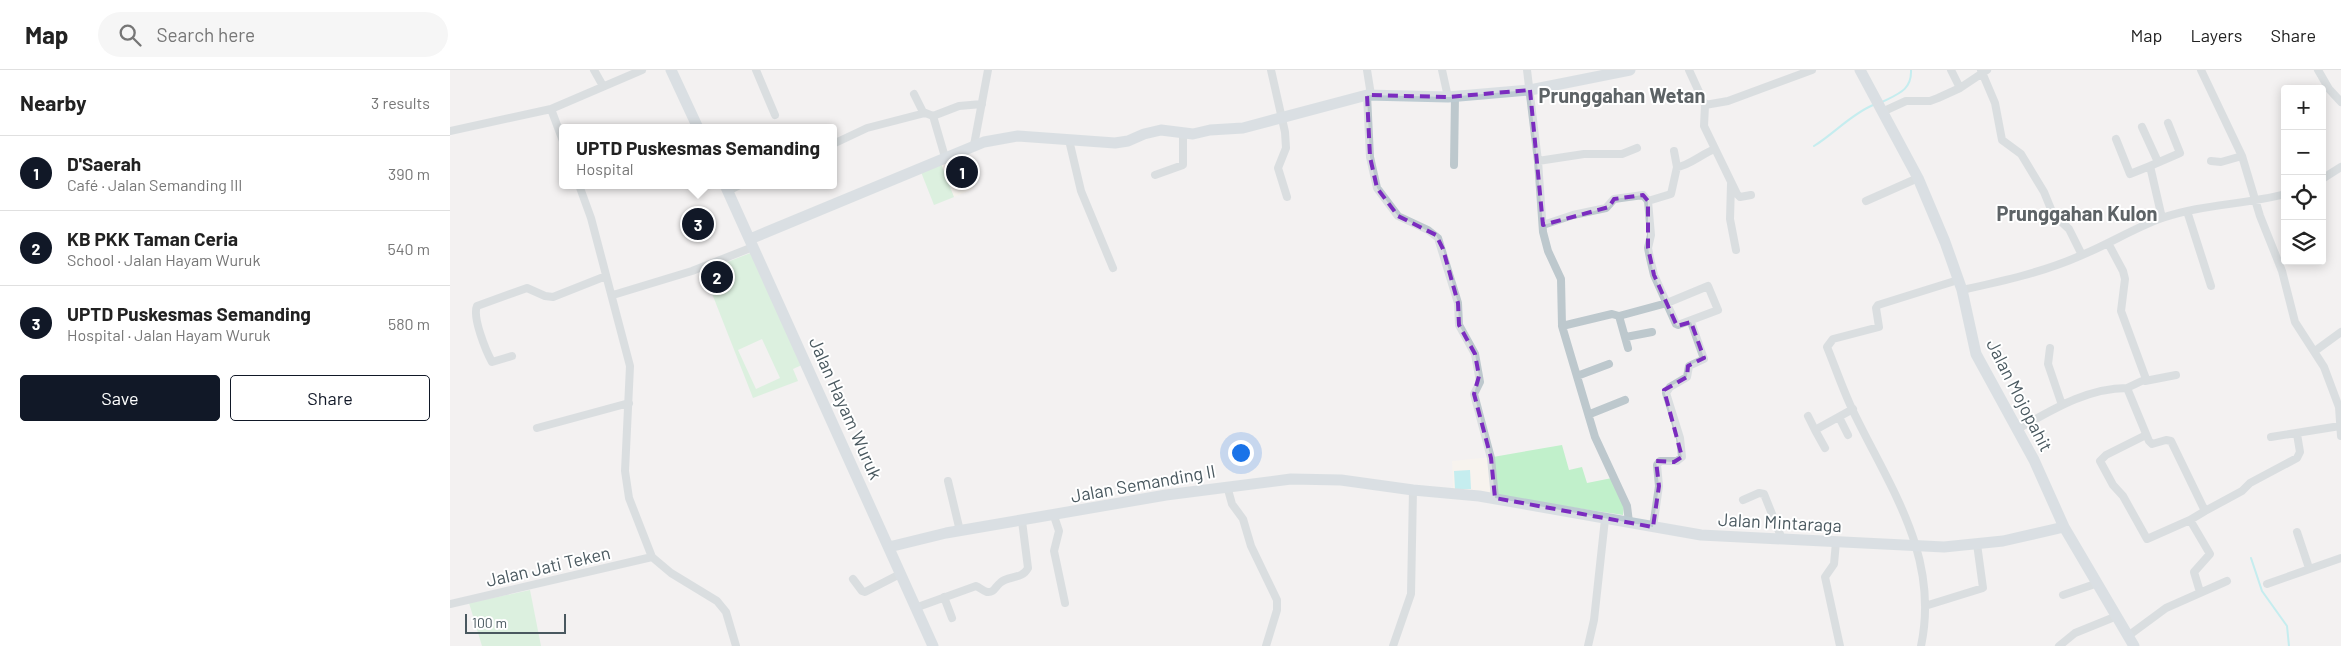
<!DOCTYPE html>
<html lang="en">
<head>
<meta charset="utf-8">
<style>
	:root { --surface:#fff; --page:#f6f6f6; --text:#222; --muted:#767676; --line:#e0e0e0; --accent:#111827 }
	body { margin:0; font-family:Barlow,sans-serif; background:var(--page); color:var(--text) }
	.controls { position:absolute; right:15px; top:15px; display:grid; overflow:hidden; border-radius:5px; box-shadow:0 2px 12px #0003 }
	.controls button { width:45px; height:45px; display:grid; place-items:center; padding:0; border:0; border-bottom:1px solid var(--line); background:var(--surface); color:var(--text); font:25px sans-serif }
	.scale { position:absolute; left:15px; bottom:12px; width:101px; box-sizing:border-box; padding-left:5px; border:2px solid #49585f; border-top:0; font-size:14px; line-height:18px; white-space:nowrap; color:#49585f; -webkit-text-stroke:4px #fff; paint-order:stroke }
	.you { position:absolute; left:790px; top:382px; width:18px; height:18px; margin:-12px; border:4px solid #fff; border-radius:50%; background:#1a73e8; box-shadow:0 0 0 8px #1a73e833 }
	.badge { display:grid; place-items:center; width:32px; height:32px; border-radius:50%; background:var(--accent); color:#fff; font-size:16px; font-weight:700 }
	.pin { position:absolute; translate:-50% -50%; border:2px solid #fff; box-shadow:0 1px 5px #0006 }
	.popup { position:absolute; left:109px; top:54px; width:278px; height:65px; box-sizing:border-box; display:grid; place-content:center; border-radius:5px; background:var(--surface); filter:drop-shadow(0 1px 4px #0005); font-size:16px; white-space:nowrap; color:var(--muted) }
	.popup b { font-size:19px; color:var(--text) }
	.popup::after { content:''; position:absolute; left:50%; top:100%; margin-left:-10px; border:10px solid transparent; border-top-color:var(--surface) }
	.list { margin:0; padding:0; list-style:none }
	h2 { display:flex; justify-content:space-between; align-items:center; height:65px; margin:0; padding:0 20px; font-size:21px }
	h2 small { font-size:16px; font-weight:400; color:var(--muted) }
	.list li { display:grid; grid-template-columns:32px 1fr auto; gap:15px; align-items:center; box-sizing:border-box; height:75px; padding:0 20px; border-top:1px solid var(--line) }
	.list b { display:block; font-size:19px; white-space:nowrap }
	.list p { margin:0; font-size:16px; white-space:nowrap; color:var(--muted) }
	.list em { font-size:16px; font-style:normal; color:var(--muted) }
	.actions { display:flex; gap:10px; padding:15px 20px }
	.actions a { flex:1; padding:11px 0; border:1px solid var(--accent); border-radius:5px; text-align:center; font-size:18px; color:var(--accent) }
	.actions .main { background:var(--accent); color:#fff }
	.icon { flex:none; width:28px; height:28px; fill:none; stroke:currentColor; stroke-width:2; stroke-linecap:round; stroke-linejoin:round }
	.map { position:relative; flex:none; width:1891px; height:576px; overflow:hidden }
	header { display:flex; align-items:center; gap:30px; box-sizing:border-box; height:70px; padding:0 25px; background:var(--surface); border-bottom:1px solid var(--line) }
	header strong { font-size:24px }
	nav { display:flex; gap:28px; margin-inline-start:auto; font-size:18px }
	.search { width:350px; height:45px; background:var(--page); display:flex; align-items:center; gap:12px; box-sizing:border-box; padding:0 18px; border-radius:28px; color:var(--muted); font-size:19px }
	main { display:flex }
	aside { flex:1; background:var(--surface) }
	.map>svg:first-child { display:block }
</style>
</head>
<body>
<header>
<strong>Map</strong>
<div class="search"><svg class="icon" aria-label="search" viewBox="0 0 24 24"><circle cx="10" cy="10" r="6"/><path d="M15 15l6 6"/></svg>Search here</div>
<nav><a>Map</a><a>Layers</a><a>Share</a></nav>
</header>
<main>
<aside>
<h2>Nearby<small>3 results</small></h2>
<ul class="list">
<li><span class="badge">1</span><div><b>D'Saerah</b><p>Café · Jalan Semanding III</p></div><em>390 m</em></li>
<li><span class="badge">2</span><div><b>KB PKK Taman Ceria</b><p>School · Jalan Hayam Wuruk</p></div><em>540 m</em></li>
<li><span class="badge">3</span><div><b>UPTD Puskesmas Semanding</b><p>Hospital · Jalan Hayam Wuruk</p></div><em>580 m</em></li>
</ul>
<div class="actions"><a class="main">Save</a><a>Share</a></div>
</aside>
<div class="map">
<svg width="1891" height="576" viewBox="0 0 1891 576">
	<rect width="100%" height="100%" fill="#f3f1f1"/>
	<path fill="#fcf5ec" d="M510 86 523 119 504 127 491 94Z
		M1040 387 1043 425 1003 420 1002 391Z"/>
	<path fill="#e4e2e4" d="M272 194 280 213 261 221 254 202Z"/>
	<path fill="#c1f0cb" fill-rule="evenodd" d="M491 94 504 127 484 135 471 102Z
		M303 182 354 294 343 299 348 311 303 328 261 221 279 213 272 194ZM312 269 330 308 306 319 288 280Z
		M1112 375 1119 400 1132 397 1137 413 1162 408 1174 433 1173 445 1047 426 1043 387Z
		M80 520 91 576H32L19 533Z"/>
	<path fill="#8ee8ed" d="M505 95 511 112 500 116 494 100Z
		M1020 400 1021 419H1005L1004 401Z"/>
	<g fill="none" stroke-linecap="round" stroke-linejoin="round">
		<path stroke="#8ee8ed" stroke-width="2" d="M1432 32C1448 24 1462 20 1461 0
			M1364 76C1385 63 1400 45 1423 35
			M1801 488 1812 521 1837 556 1839 576"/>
		<path stroke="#bdc8cd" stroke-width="8" d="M144 0 153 16
			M306 0 325 45
			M821 0 835 62 836 78 828 98 837 127
			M917 0 921 25
			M992 0 998 27
			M1077 0 1088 91 1093 162 1098 181 1111 209 1112 256 1145 367 1177 436 1179 452
			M1239 0 1255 35
			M1501 0 1510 18
			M1531 0 1545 33 1552 70 1571 84 1594 122 1603 144 1619 159 1632 185
			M1751 0 1792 86 1810 146 1832 201 1845 252 1874 297 1889 337 1891 366
			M1868 0 1879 19 1891 32
			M464 24 473 42 483 46 509 36 532 34
			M917 25 920 87 927 118 948 146 978 160 988 168 1008 233 1009 255 1025 284 1030 312 1024 324 1041 388 1045 428
			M1432 42 1456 31H1480L1488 28 1510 18 1537 0
			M483 46 495 87
			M1692 57 1708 92
			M0 61 101 39
			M1666 69 1680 104 1700 96
			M619 70 631 121 663 198
			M113 71 101 39 192 0
			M383 74 417 58 475 43
			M524 75 538 0
			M1088 91 1134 84H1172L1187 78
			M1761 91 1771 92 1792 86
			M1004 95 1005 26
			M1227 97C1237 97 1253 83 1265 79
			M705 105 733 95V62
			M1872 109 1891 97
			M1281 114 1280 149 1286 180
			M129 115 141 148 180 296 175 401 179 428 202 487 221 503 267 531 276 542 286 576
			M278 121 290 115
			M1301 125 1290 127 1287 124 1254 56 1255 35 1278 31 1362 0
			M1416 131 1468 108
			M1737 141 1761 216
			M1712 148 1700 96 1730 83 1718 53
			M1093 155 1123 145 1156 138 1164 129 1193 125 1198 131
			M1658 173 1673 201 1675 209 1671 241 1696 309 1677 318 1699 371 1702 374 1716 370 1721 371 1755 441 1740 450
			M1512 220C1553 211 1594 202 1632 185 1659 174 1684 158 1712 148 1752 134 1794 135 1835 124
			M163 225 242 201 303 177
			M1169 246 1217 233 1258 216 1268 240 1228 255 1226 254 1204 205 1200 188 1198 178 1201 165 1198 131 1221 124 1227 97 1224 81
			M1112 256 1162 244 1169 246 1178 278
			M1176 267 1202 262
			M1600 278 1598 294 1612 335
			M1865 281 1891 262
			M62 286 42 292C36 281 22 247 27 236L77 218 95 226 103 227 156 206
			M1127 306 1159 294
			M1695 311 1726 305
			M1140 344 1175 330
			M1358 346 1365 360 1403 339
			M1389 347 1398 365
			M87 358 179 333
			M1568 359C1602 340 1637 318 1677 318
			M1365 360 1375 378
			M1696 365 1656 385 1650 391 1663 415 1673 426 1697 469 1740 450 1760 484 1744 502 1750 522
			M1821 367 1890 356
			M498 411 510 461
			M777 416 782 434 793 449 801 476 827 530V540L816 576
			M1293 430 1309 423 1314 424 1332 469
			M1755 441 1792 421 1800 413 1847 388 1850 382 1847 364
			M604 446 609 461 604 481 615 533
			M1203 457 1209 416 1207 395 1210 391H1227L1232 387 1230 368 1216 323 1220 317 1237 307 1239 296 1254 289 1241 252
			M1847 462 1859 498
			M1386 472 1384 494 1375 507 1390 576
			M403 509 412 521 415 522 450 504
			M1817 514 1891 488
			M1613 525 1648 513
			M494 527 502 548
			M0 534 202 487
			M1475 536 1533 518 1527 474
			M465 538 526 516C529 517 533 521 537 522 544 523 545 517 550 513 558 505 572 510 578 498L572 451
			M1678 566 1716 538 1777 511
			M943 576 961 524 963 420
			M1138 576 1144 550 1155 449
			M1471 576C1490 486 1440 418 1403 341 1393 320 1386 299 1377 277L1383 269 1429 257 1426 238 1428 235 1508 210
			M1609 576 1625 563 1667 546"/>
		<path stroke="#bdcbd2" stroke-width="11" d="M221 0 248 58
			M1410 0 1468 108 1495 172 1512 220 1526 284 1584 390 1614 457 1684 576
			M275 115 483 576
			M300 169 534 72 568 66 665 73 678 71 694 64 711 60 743 64 760 60 793 58 917 25 998 27 1080 20 1180 0
			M439 477 496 463 716 425 841 409 891 410 963 420 1029 426 1251 465 1494 477 1553 471 1614 457"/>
	</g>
	<path d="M0 0H1891V576H0ZM1080 20 1093 155 1159 137 1164 129 1193 125 1198 131V178L1204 205 1227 256 1241 252 1254 288 1238 296 1237 307 1214 320 1232 387 1224 392 1206 391 1209 416 1203 457 1045 428 1041 388 1024 324 1029 306 1025 284 1009 255 1008 233 993 179 986 165 948 146 927 118 920 87 917 25 998 27Z" fill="#f3f1f1" fill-opacity=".55" fill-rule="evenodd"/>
	<path fill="none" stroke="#7b2cbf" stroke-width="4" stroke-dasharray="10 6" stroke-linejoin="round" d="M1080 20 1093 155 1159 137 1164 129 1193 125 1198 131V178L1204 205 1227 256 1241 252 1254 288 1238 296 1237 307 1214 320 1232 387 1224 392 1206 391 1209 416 1203 457 1045 428 1041 388 1024 324 1029 306 1025 284 1009 255 1008 233 993 179 986 165 948 146 927 118 920 87 917 25 998 27Z"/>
	<g text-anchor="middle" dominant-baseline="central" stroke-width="4" stroke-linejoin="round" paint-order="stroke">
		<g font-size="18" fill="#49585f" stroke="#fff">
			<text transform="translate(1570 325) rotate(63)">Jalan Mojopahit</text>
			<text transform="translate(396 338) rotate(66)">Jalan Hayam Wuruk</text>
			<text transform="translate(693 413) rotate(-10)">Jalan Semanding II</text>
			<text transform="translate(1330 452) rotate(3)">Jalan Mintaraga</text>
			<text transform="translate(98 496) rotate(-13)">Jalan Jati Teken</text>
		</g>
		<g font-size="20" font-weight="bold" fill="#5d6366" stroke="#fff">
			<text x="1172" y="25">Prunggahan Wetan</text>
			<text x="1627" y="143">Prunggahan Kulon</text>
		</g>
	</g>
</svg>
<div class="controls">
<button>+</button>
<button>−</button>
<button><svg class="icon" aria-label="locate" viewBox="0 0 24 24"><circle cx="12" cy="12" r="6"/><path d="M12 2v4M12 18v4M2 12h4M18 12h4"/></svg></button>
<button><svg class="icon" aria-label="layers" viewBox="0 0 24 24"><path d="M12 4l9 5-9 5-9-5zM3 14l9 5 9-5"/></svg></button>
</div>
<div class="scale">100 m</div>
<div class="you"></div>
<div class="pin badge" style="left:512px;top:102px">1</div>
<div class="pin badge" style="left:267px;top:207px">2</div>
<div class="pin badge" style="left:248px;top:154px">3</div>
<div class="popup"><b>UPTD Puskesmas Semanding</b>Hospital</div>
</div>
</main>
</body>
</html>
